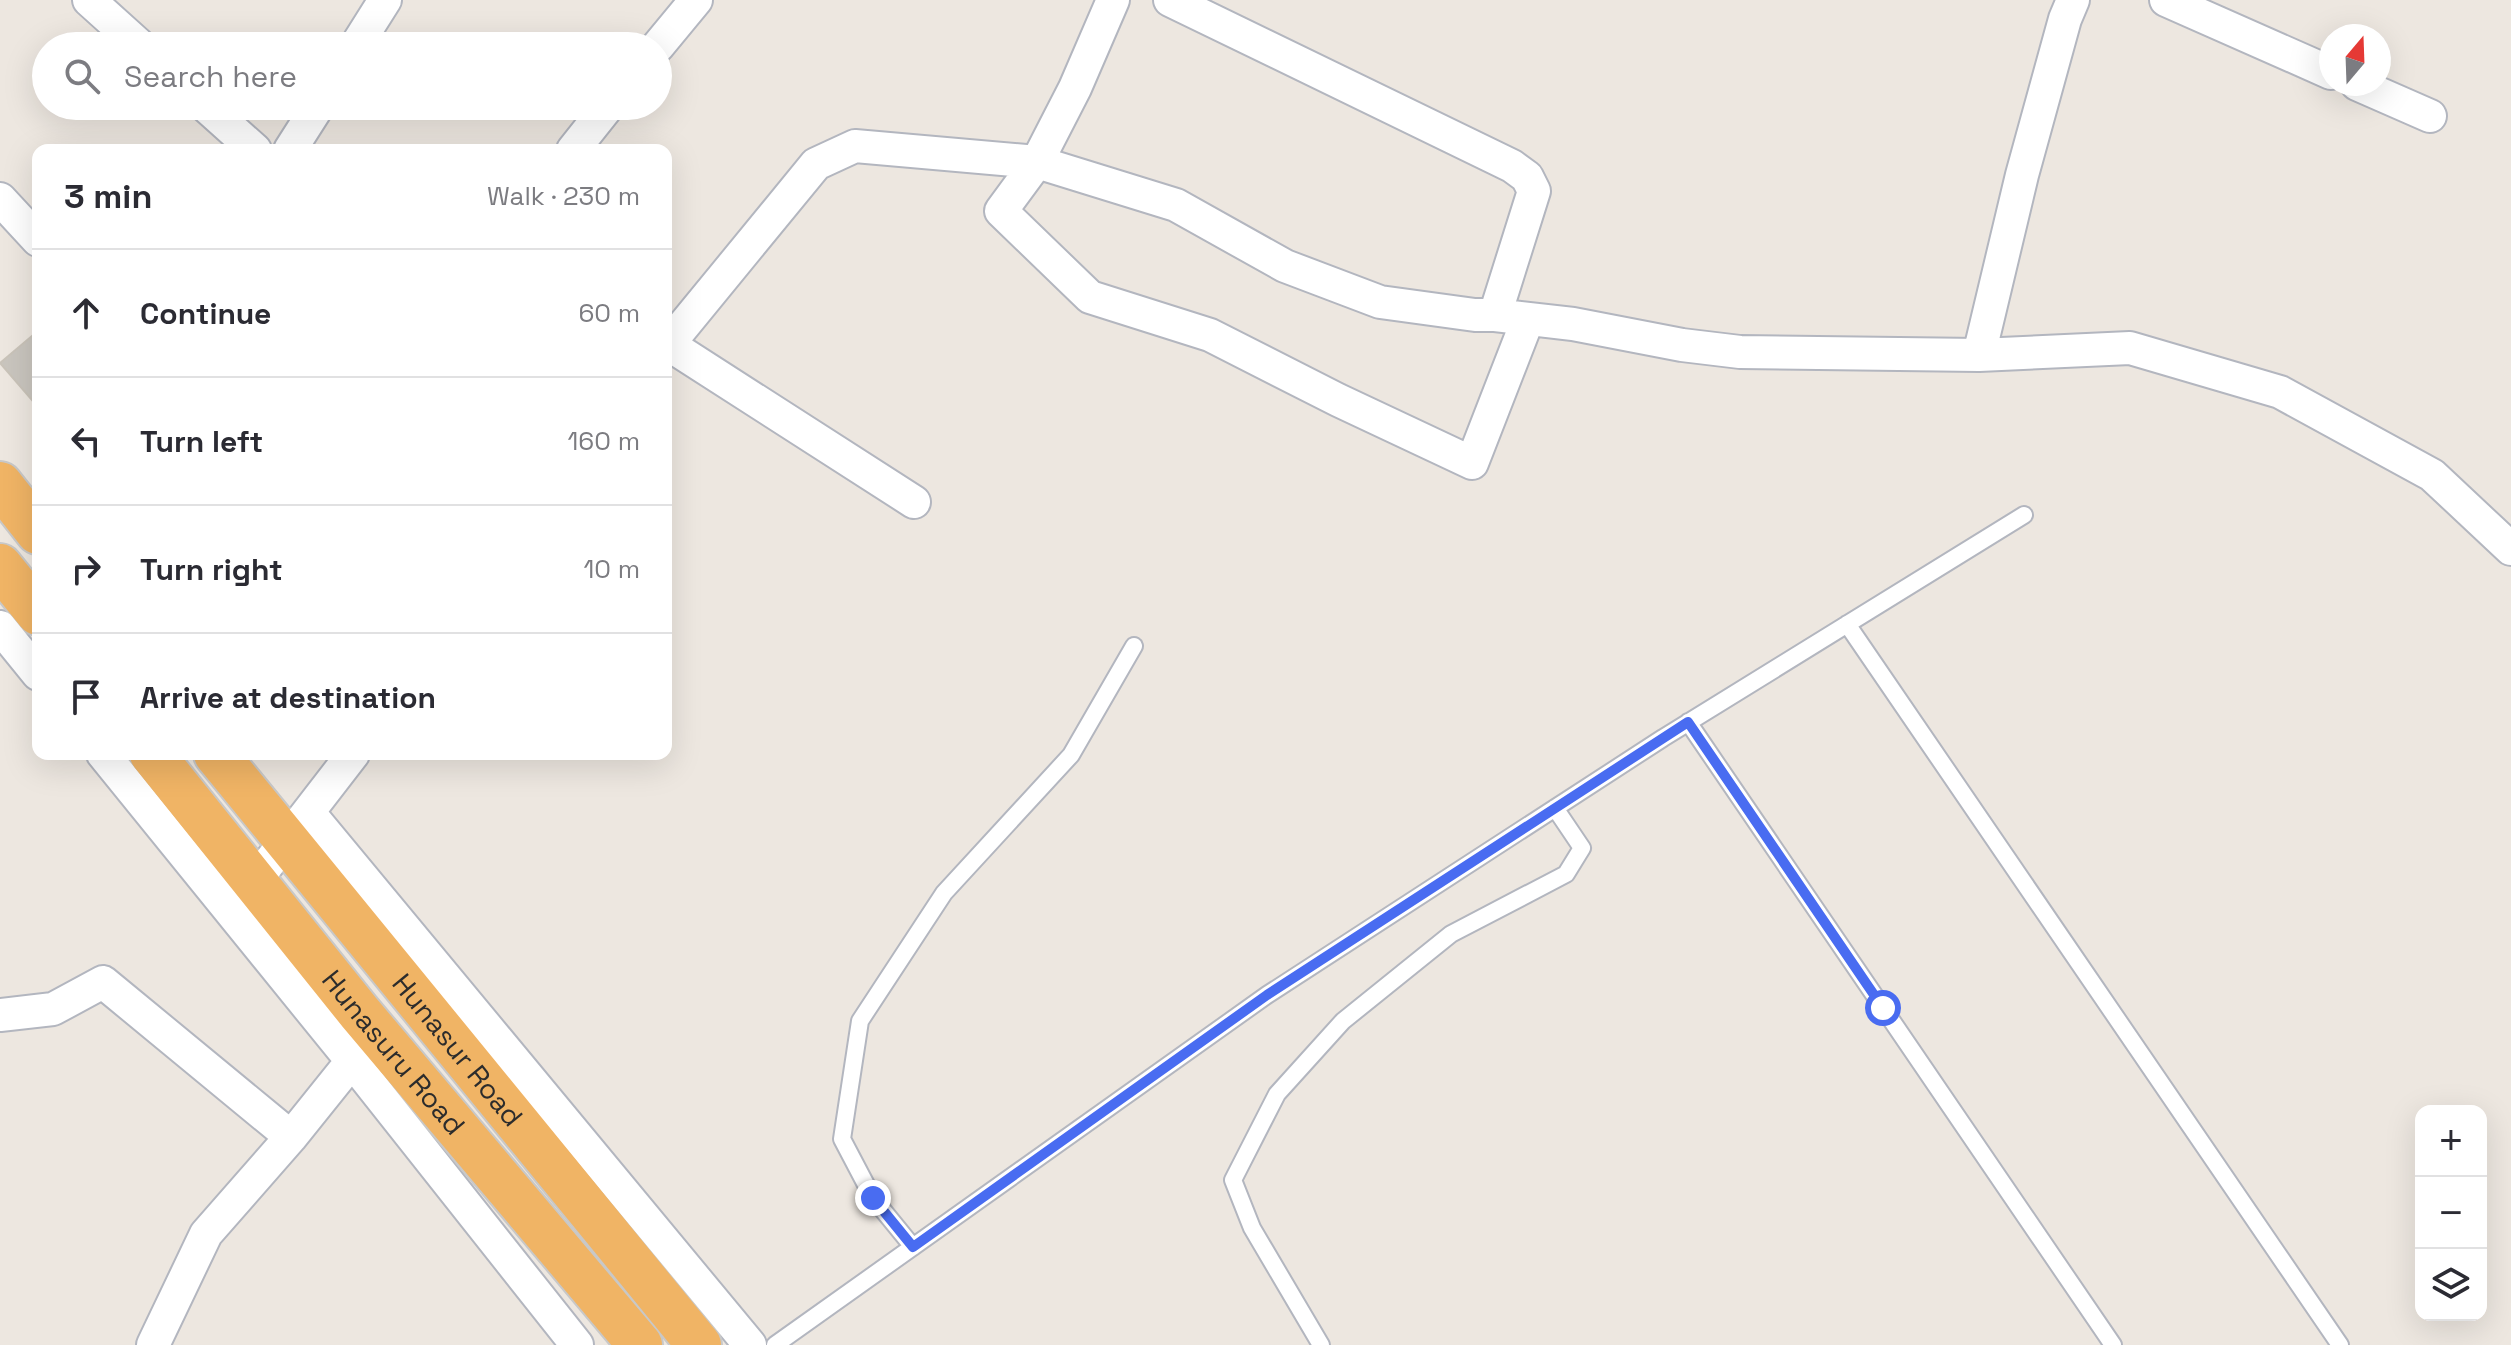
<!DOCTYPE html>
<html lang="en">
<head>
<meta charset="utf-8">
<style>
	:root { --surface:#fff; --page:#f2f2f3; --text:#2b2b33; --muted:#7c7c81; --line:#e1e1e2 }
	body { margin:0; font-family:"Space Grotesk",sans-serif; background:var(--page); color:var(--text) }
	.controls { position:absolute; right:24px; bottom:24px; display:grid; overflow:hidden; border-radius:16px; box-shadow:0 8px 32px #0002 }
	.controls button { width:72px; height:72px; display:grid; place-items:center; padding:0; border:0; border-bottom:2px solid var(--line); background:var(--surface); color:var(--text); font:40px sans-serif }
	.compass { position:absolute; left:2319px; top:24px; width:72px; height:72px; border-radius:50%; background:var(--surface); box-shadow:0 8px 32px #0002; rotate:19deg }
	.stop { position:absolute; width:24px; height:24px; margin:-18px; border:6px solid #496cf1; border-radius:50%; background:#fff }
	.stop.end { background:#496cf1; border-color:#fff; box-shadow:0 2px 8px #0008 }
	.list { margin:0; padding:0; list-style:none }
	h2 { display:flex; justify-content:space-between; align-items:center; height:104px; margin:0; padding:0 32px; font-size:34px }
	h2 small { font-size:26px; font-weight:400; color:var(--muted) }
	.list li { display:grid; grid-template-columns:52px 1fr auto; gap:24px; align-items:center; box-sizing:border-box; height:128px; padding:0 32px; border-top:2px solid var(--line) }
	.list b { display:block; font-size:30px; white-space:nowrap }
	.list em { font-size:26px; font-style:normal; color:var(--muted) }
	.icon { flex:none; width:44px; height:44px; fill:none; stroke:currentColor; stroke-width:2; stroke-linecap:round; stroke-linejoin:round }
	.map { position:relative; flex:none; width:2511px; height:1345px; overflow:hidden }
	.search { position:absolute; background:var(--surface); box-shadow:0 8px 32px #0002; left:32px; top:32px; width:640px; height:88px; display:flex; align-items:center; gap:20px; box-sizing:border-box; padding:0 28px; border-radius:44px; color:var(--muted); font-size:30px }
	.panel { position:absolute; background:var(--surface); box-shadow:0 8px 32px #0002; left:32px; top:144px; width:640px; height:616px; border-radius:16px }
	.map>svg:first-child { display:block }
</style>
</head>
<body>
<div class="map">
<svg width="2511" height="1345" viewBox="0 0 2511 1345">
	<rect width="100%" height="100%" fill="#ede7e0"/>
	<path fill="#c9c5be" stroke="#c9c3b9" stroke-width="2" d="M38 331V407L0 363Z"/>
	<g fill="none" stroke-linecap="round" stroke-linejoin="round">
		<g stroke="#b3b6bf" stroke-width="20">
			<path id="service" d="M1847 624 2340 1345
				M1688 722 2113 1345
				M913 1247 873 1198 842 1139 860 1021 944 893 1071 755 1134 646
				M775 1345 1267 995 1663 738 2024 515
				M1321 1345 1252 1228 1233 1180 1277 1094 1343 1021 1451 934 1566 874 1582 848 1555 808"/>
		</g>
		<g stroke="#b3b6bf" stroke-width="36">
			<path id="minor" d="M89 0 140 46
				M1170 0 1512 166 1527 177 1534 191 1495 315
				M2166 0 2331 73
				M356 46 385 0
				M658 46 696 0
				M2357 84 2430 116
				M206 106 255 150
				M290 150 318 106
				M573 150 608 106
				M0 199 38 240
				M1528 319 1472 463 1338 400 1210 335 1090 297 1001 211 1037 162 1176 205 1285 266 1380 302 1475 315H1495L1573 324 1682 345 1740 352 1979 355 2130 348 2280 392 2432 475 2511 549
				M668 344 914 502
				M666 347 816 164 855 146 1037 162 1075 88 1113 0
				M1979 355 2022 175 2065 19 2073 0
				M0 627 38 674
				M103 754 352 1061 577 1345
				M309 813 750 1345
				M255 881 353 754
				M0 1015 53 1009 103 982 291 1137
				M153 1345 206 1234 291 1137 352 1061"/>
		</g>
		<g stroke="#c8c8c8" stroke-width="48">
			<g id="trunk">
				<path d="M0 484 38 532"/>
				<path d="M0 566 38 613"/>
				<path id="s1" d="M152 754 359 1012 640 1345"/>
				<path id="s2" d="M216 754 699 1345"/>
			</g>
		</g>
		<use href="#service" stroke="#fff" stroke-width="16"/>
		<use href="#minor" stroke="#fff" stroke-width="32"/>
		<use href="#trunk" stroke="#f0b465" stroke-width="44"/>
	</g>
	<g fill="none" stroke-linecap="round" stroke-linejoin="round">
		<path stroke="#496cf1" stroke-width="10" d="M873 1198 913 1247 1267 995 1688 722 1883 1008"/>
	</g>
	<g text-anchor="middle" dominant-baseline="central" stroke-width="6" stroke-linejoin="round" paint-order="stroke">
		<g font-size="28" fill="#2c2c2c" stroke="#fff">
			<text stroke="none"><textPath href="#s2" startOffset="382">Hunasur Road</textPath></text>
			<text stroke="none"><textPath href="#s1" startOffset="384">Hunasuru Road</textPath></text>
		</g>
	</g>
</svg>
<div class="controls">
<button>+</button>
<button>−</button>
<button><svg class="icon" aria-label="layers" viewBox="0 0 24 24"><path d="M12 4l9 5-9 5-9-5zM3 14l9 5 9-5"/></svg></button>
</div>
<svg class="compass" viewBox="-18 -18 36 36"><path d="M0-13l5 13h-10z" fill="#e53935"/><path d="M0 13l5-13h-10z" fill="#7c7c81"/></svg>
<div class="stop" style="left:1883px;top:1008px"></div>
<div class="stop end" style="left:873px;top:1198px"></div>
<div class="search"><svg class="icon" aria-label="search" viewBox="0 0 24 24"><circle cx="10" cy="10" r="6"/><path d="M15 15l6 6"/></svg>Search here</div>
<section class="panel">
<h2>3 min<small>Walk · 230 m</small></h2>
<ul class="list">
<li><svg class="icon" aria-label="ahead" viewBox="0 0 24 24"><path d="M12 20V5M6 11l6-6 6 6"/></svg><div><b>Continue</b></div><em>60 m</em></li>
<li><svg class="icon" aria-label="left" viewBox="0 0 24 24"><path d="M17 20v-9H6M10 6l-5 5 5 5"/></svg><div><b>Turn left</b></div><em>160 m</em></li>
<li><svg class="icon" aria-label="right" viewBox="0 0 24 24"><path d="M7 20v-9h11M14 6l5 5-5 5"/></svg><div><b>Turn right</b></div><em>10 m</em></li>
<li><svg class="icon" aria-label="arrive" viewBox="0 0 24 24"><path d="M6 21V4h12l-3 4 3 4H6"/></svg><div><b>Arrive at destination</b></div></li>
</ul>
</section>
</div>
</body>
</html>
